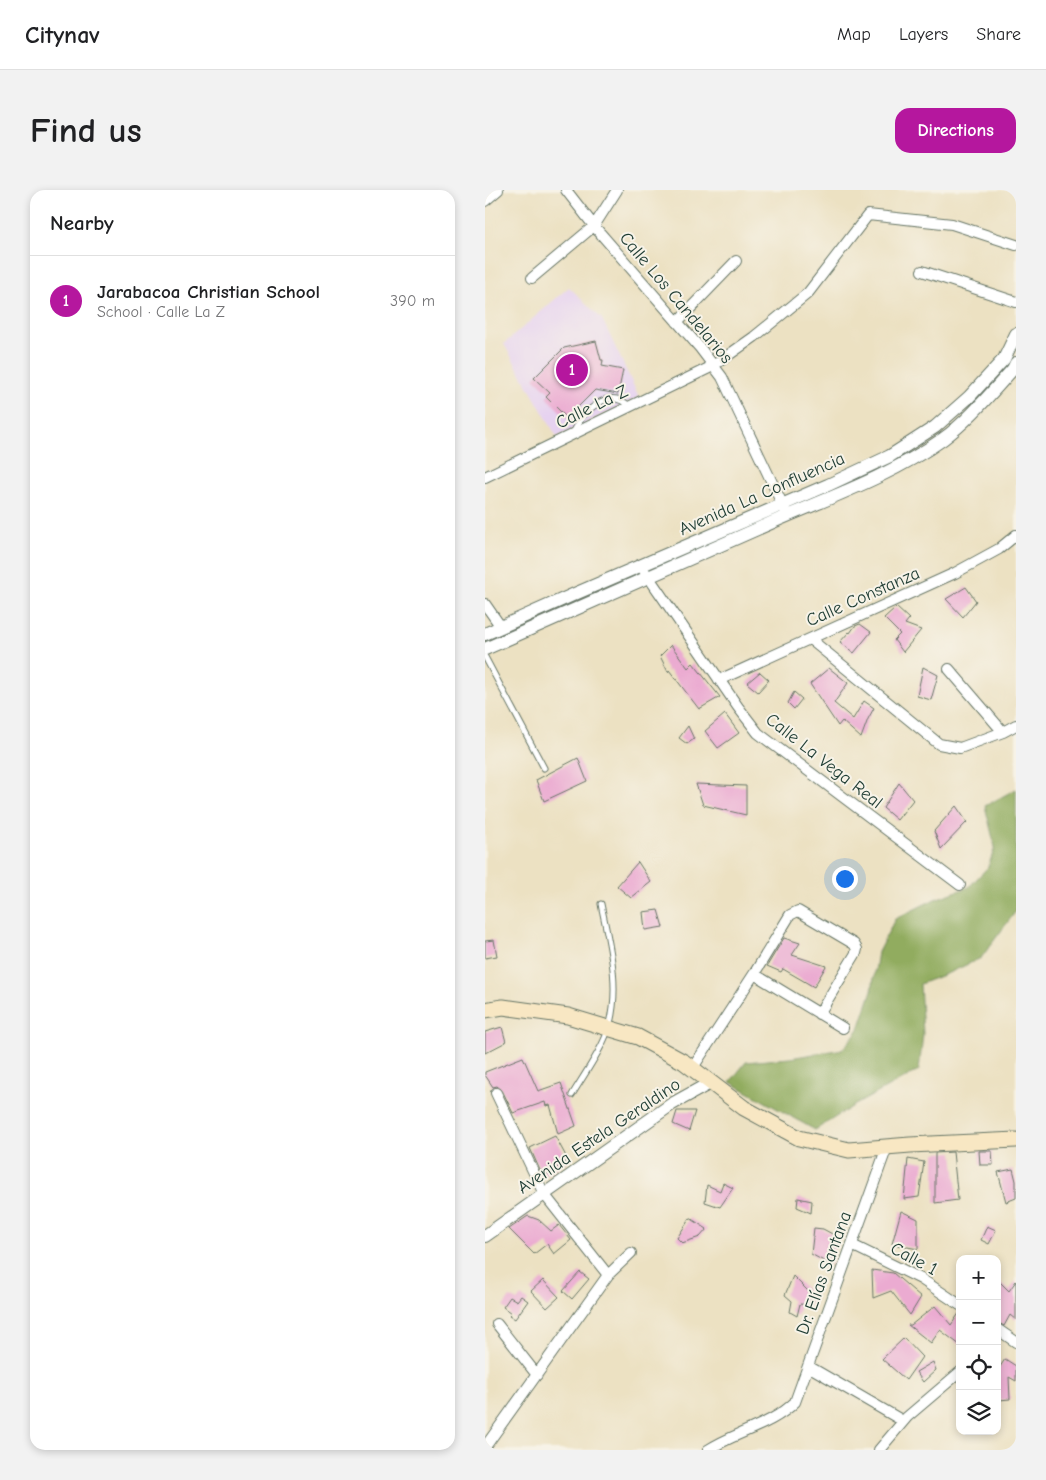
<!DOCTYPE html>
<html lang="en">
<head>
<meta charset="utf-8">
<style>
	:root { --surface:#fff; --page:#f2f2f2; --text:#202124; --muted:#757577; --line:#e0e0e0; --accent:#b5179e }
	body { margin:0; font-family:"Comic Neue",sans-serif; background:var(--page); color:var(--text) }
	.controls { position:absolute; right:15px; bottom:15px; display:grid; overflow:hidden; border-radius:10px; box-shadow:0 2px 8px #0003 }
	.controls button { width:45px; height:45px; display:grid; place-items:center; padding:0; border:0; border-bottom:1px solid var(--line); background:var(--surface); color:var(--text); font:25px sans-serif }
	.you { position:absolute; left:359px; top:688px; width:18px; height:18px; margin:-12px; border:4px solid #fff; border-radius:50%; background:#1a73e8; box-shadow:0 0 0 8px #1a73e833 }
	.badge { display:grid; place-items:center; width:32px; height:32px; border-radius:50%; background:var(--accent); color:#fff; font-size:16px; font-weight:700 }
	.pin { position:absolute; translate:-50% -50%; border:2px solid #fff; box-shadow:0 1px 5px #0006 }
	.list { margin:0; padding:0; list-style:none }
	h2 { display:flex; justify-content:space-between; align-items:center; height:65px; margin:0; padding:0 20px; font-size:21px }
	h2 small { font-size:16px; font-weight:400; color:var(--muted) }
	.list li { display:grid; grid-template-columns:32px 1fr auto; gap:15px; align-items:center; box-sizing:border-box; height:90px; padding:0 20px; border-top:1px solid var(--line) }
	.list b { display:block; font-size:19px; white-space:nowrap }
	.list p { margin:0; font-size:16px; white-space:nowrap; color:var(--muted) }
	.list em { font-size:16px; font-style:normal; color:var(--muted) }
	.icon { flex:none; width:28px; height:28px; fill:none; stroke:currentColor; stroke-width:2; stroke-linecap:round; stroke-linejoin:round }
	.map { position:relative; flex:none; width:531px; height:1260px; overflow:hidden; border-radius:15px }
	header { display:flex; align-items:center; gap:30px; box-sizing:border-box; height:70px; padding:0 25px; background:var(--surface); border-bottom:1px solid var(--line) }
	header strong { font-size:24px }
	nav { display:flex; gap:28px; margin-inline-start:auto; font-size:18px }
	.intro { display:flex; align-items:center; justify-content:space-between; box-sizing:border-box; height:120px; padding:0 30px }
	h1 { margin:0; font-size:35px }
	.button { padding:12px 22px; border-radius:15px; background:var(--accent); color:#fff; font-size:18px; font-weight:700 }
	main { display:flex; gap:30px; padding:0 30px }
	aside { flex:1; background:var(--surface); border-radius:15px; box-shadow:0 2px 8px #0003 }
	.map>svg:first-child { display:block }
</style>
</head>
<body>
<header>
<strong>Citynav</strong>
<nav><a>Map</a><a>Layers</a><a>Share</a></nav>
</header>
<div class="intro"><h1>Find us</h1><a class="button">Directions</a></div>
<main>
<aside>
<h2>Nearby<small></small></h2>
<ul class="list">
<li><span class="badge">1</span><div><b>Jarabacoa Christian School</b><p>School · Calle La Z</p></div><em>390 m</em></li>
</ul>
</aside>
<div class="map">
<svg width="531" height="1260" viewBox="0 0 531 1260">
	<rect width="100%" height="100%" fill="#f7f3e8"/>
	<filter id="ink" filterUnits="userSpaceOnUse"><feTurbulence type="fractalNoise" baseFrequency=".02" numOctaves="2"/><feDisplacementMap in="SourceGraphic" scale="10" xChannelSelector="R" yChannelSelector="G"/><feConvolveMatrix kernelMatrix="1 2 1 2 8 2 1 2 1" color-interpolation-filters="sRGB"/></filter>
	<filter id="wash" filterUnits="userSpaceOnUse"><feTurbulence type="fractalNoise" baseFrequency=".0096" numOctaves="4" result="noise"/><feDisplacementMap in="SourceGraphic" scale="20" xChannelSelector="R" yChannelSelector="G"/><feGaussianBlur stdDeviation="1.12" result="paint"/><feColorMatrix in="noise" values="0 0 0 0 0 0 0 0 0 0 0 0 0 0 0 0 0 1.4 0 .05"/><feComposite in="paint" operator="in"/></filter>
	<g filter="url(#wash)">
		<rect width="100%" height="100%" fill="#ece1c2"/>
		<path fill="#e6d2f0" d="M84 97 117 129 154 207 72 247 19 154Z"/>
		<path fill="#91ac5e" stroke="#587449" d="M531 599V721L496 768 466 782 435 794 438 844 434 880 370 915 330 940 245 892 261 872 305 868 358 859 374 839 387 800 393 762 410 729 450 709 484 697 503 677 510 657 500 616Z"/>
		<g id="blocks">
			<path fill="#ebabd1" d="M111 151 116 170H118L117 176 138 180 133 204 110 200 82 228 61 207 65 203 49 188 79 158Z
				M481 397 491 411 478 427 461 409Z
				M411 417 424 429 420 434 436 440 418 462 409 450 415 444 399 428Z
				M375 434 386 442 369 463 355 452 364 442 365 443 370 436Z
				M186 455 203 478 208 473 235 507 214 519 184 480 183 482 175 466Z
				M438 477 453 485 446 510 432 506Z
				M344 478 363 493 349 513 368 529 379 511 389 518 383 529 376 548 357 531 353 536 325 494Z
				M275 482 284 490 273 502 262 493Z
				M309 502 317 509 309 519 303 513Z
				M240 524 254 543 233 558 220 541Z
				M203 536 209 549 202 554 194 548Z
				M93 568 102 591 59 611 51 590Z
				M414 593 428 610 412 630 398 618Z
				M211 594 261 596V625L218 615Z
				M471 616 482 632 456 659 449 641Z
				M153 672 166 692 146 708 132 696Z
				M173 720 178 737 160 740 158 722Z
				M299 748 315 753 307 765 341 776 329 797 298 779 296 782 282 776Z
				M9 750 12 766 0 768V751Z
				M17 837 21 852 0 863V842Z
				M38 867 53 901 76 893 91 936 73 944 65 915 61 916 60 912 28 923 17 900 12 896 8 897 0 885V882Z
				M192 921H210L204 941 188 934Z
				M70 946 83 970 58 987 45 958Z
				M494 961H507L508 975H495Z
				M468 962 473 1010 450 1013V963Z
				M423 969 439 972 434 1007 419 1009Z
				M528 979 531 991V1008L521 1012 513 982Z
				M238 993 248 998 235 1017 220 1012 222 995 235 1001Z
				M313 1008 327 1011 326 1023 312 1017Z
				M416 1021 433 1029V1059L407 1054Z
				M43 1026 54 1030 66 1041 74 1035 86 1050 69 1064 62 1054 49 1064 24 1039Z
				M205 1028 222 1039 215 1047 197 1053 192 1048Z
				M502 1036 511 1040 504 1054 496 1050Z
				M329 1038 338 1039 351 1046 346 1075 326 1064Z
				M387 1080 408 1083 436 1107 425 1125 406 1101 388 1108Z
				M95 1082 104 1089 87 1109 78 1101Z
				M308 1086 326 1104 325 1115 315 1114 312 1126 305 1122 307 1111 300 1105Z
				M512 1089 524 1101 531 1091V1130L525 1125 519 1136 512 1132Z
				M58 1090 74 1107 62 1118 46 1101Z
				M36 1106 43 1111 30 1129 24 1125 26 1123 18 1117 25 1107 32 1111Z
				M450 1116 466 1135 475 1122V1155L455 1140 446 1153 423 1135H426Z
				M419 1148 437 1167 421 1190 397 1169Z
				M520 1169 531 1176V1191L524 1187 525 1209 514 1210 513 1180Z
				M448 1172 451 1180 438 1192 431 1182Z"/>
		</g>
	</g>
	<g filter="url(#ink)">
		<use href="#blocks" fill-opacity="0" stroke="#677666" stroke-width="1"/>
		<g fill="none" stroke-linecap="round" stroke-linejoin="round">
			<g stroke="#677666" stroke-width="7">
				<path id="service" d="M89 241C98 222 123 196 144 216
					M0 467 59 578
					M87 905C99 885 118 858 124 837 136 796 124 754 116 714"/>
			</g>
			<g stroke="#677666" stroke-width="12">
				<path id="minor" d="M81 0 109 36 215 158 237 187 300 320
					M0 11 13 0
					M437 81 531 112
					M47 88 109 36 132 0
					M192 132 251 71
					M0 287 228 176 269 147 323 103 383 25 467 34 531 55
					M156 376 253 517 273 543 475 695
					M0 414 16 437
					M325 449 454 554 475 558 518 542 531 535
					M464 479 518 542
					M234 490 470 383 514 359 531 345
					M269 784 358 838
					M207 879 269 784 305 725 313 721 369 754 372 759 371 763 334 824
					M11 903 59 1004 123 1085
					M367 1055 436 1089 475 1115
					M12 1134 52 1185
					M512 1139 531 1152
					M323 1176 418 1231
					M0 1257 123 1085 146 1063
					M223 1260C250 1242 286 1236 310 1212L402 957
					M394 1260 422 1227 475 1182"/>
			</g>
			<g stroke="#677666" stroke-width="14">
				<path id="tertiary" d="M0 444 92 403 343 295 405 266 450 237 484 207 519 169 531 144
					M0 459C96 416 192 374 288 332 346 307 406 286 458 249 484 230 506 203 528 179L531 173
					M0 1046 187 914 225 893"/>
			</g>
			<g stroke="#677666" stroke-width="17">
				<path id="secondary" d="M0 820 18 817 83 826 153 847 199 872 259 918 314 948 364 960 425 955 531 950"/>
			</g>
			<use href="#service" stroke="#fff" stroke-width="5"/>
			<use href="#minor" stroke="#fff" stroke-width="10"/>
			<use href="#tertiary" stroke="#fff" stroke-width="12"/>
			<use href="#secondary" stroke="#f8e7c3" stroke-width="15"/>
		</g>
	</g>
	<g text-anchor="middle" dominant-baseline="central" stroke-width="4" stroke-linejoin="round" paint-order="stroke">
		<g font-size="18" fill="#1f3d34" stroke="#f7f3e8">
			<text transform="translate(191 108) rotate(50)">Calle Los Candelarios</text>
			<text transform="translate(107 217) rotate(-26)">Calle La Z</text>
			<text transform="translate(277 304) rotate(-24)">Avenida La Confluencia</text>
			<text transform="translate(378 407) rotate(-24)">Calle Constanza</text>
			<text transform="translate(339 571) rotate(38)">Calle La Vega Real</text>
			<text transform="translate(114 946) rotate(-34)">Avenida Estela Geraldino</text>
			<text transform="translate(429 1069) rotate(28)">Calle 1</text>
			<text transform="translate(339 1083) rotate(-70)">Dr. Elías Santana</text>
		</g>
	</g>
</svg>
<div class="controls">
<button>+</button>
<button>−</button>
<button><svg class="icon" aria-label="locate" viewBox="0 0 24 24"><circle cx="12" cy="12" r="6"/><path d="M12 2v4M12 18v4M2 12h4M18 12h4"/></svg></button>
<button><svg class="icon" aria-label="layers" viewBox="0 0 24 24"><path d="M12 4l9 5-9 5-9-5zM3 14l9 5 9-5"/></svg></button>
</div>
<div class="you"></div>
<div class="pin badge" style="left:87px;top:180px">1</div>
</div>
</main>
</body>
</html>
